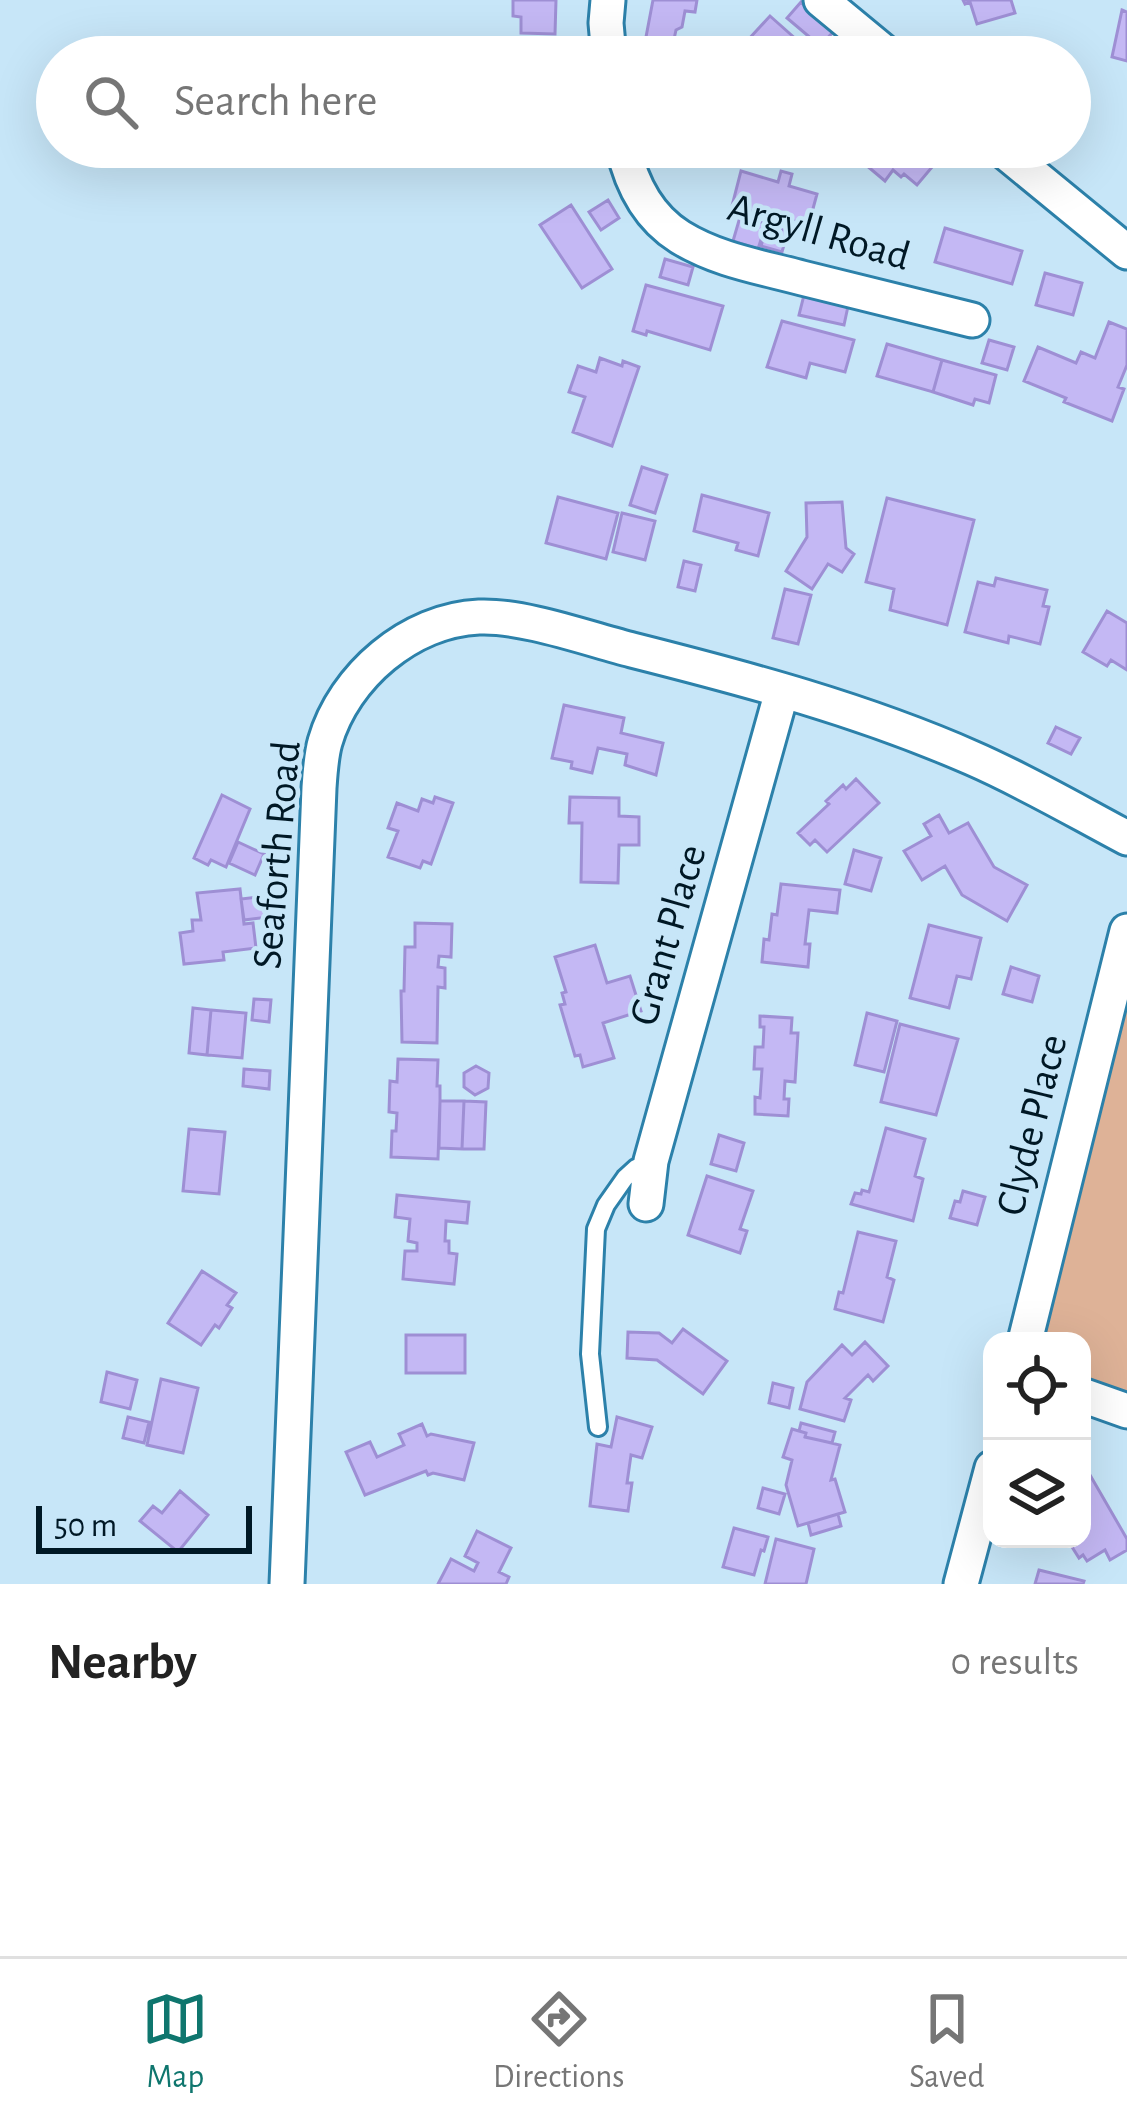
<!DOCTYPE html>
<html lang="en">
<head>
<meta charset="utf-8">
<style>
	:root { --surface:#fff; --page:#f6f6f6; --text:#222; --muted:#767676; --line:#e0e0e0; --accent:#0f766e }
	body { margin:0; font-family:"Alegreya Sans",sans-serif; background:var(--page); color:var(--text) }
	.controls { position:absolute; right:36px; bottom:36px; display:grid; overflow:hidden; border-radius:24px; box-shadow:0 12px 48px #0002 }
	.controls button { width:108px; height:108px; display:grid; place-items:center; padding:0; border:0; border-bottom:3px solid var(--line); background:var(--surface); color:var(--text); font:60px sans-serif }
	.scale { position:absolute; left:36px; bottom:30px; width:216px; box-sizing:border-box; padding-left:12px; border:6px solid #001825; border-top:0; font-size:33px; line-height:42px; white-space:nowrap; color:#001825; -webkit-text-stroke:9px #c7e6f8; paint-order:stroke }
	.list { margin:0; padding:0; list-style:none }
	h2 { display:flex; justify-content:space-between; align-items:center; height:156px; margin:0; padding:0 48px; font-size:51px }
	h2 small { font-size:39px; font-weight:400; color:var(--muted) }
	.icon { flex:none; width:66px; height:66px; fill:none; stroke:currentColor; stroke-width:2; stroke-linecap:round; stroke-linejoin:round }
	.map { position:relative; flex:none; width:1127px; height:1584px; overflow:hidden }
	.search { position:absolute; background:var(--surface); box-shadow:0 12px 48px #0002; left:36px; right:36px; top:36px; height:132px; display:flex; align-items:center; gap:30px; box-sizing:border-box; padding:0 42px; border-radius:66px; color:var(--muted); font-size:45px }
	.sheet { height:372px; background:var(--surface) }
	nav { display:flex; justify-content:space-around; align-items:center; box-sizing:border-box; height:168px; border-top:3px solid var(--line); background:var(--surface); font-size:33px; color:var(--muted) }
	nav a { display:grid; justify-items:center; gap:6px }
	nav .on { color:var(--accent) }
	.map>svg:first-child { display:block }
</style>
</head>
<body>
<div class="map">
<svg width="1127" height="1584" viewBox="0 0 1127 1584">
	<rect width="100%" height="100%" fill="#c7e6f8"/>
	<path fill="#deb297" d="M1127 927V1412L1082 1396V1341H1026Z"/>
	<path fill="#c4b8f4" stroke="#9e8fd4" stroke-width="3" d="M513 0H556L555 34 521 33V17L513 16Z
		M653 0H697L695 12 685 11 682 27 676 30 673 44 646 37Z
		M963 0H1011L1015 13 977 24 970 2 965 4Z
		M801 2 834 31 820 46 787 18Z
		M1122 10 1127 12V61L1112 57Z
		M770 16 816 57H755L759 53 746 42Z
		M535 147H569L570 161 533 164 532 150Z
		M865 147H922L938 160 917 185 904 174 901 177 893 170 885 181 860 160 868 150Z
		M741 171 778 182 781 171 792 174 789 186 817 194 808 227 793 223 794 221 732 206Z
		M608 200 619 218 601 230 589 212Z
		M571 205 612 269 582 288 540 225Z
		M740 217 766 224 758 249 733 241Z
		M767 226 788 231 782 252 761 246Z
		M945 228 1022 251 1012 284 935 262Z
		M665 259 693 267 688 285 660 277Z
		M1045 273 1082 283 1073 315 1036 305Z
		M646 285 723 306 710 350 647 331 646 335 633 331Z
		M806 287 850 297 844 325 799 315Z
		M782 321 854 340 845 372 810 363 806 378 767 367Z
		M1109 322 1127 329V365L1118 387 1124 389 1112 421 1064 402 1066 398 1024 381 1038 347 1076 363 1081 352 1095 358Z
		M989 340 1014 347 1007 370 982 363Z
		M887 344 942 360 933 392 877 376Z
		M600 358 622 366 623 361 639 367 612 446 573 432 585 397 569 392 578 366 596 372Z
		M942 360 996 375 989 403 975 399 973 405 933 392Z
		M642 467 667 475 655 513 630 505Z
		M702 495 769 513 758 556 736 550 738 543 694 531Z
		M558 497 618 513 606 559 546 543Z
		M887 498 974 520 947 625 890 610 894 589 866 582Z
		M842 502 846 548 854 554 842 572 828 564 812 589 786 571 807 537 806 503Z
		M622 513 655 521 645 560 613 552Z
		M684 561 701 565 695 591 678 587Z
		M996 578 1047 590 1043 606 1049 607 1040 644 1009 636 1008 643 965 632 978 582 994 586Z
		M785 589 811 595 798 644 773 638Z
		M1107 611 1127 623V670L1111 660 1107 666 1083 652Z
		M564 705 624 718 621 733 663 743 656 775 625 765 627 754 598 748 592 773 571 768 572 762 552 758Z
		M1056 727 1080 738 1071 754 1048 743Z
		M856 779 879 803 827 852 815 840 810 845 798 833 829 804 826 801 843 785 846 789Z
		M222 795 250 809 226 867 211 860 208 865 194 858Z
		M435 797 453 803 431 864 423 861 420 868 388 857 398 831 388 828 397 803 418 811 422 799 433 803Z
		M570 797 619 798V816L639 817V845H619L618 883 581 882 582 823H569Z
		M939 815 949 833 968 823 994 867 1027 885 1007 921 962 895 945 866 922 880 904 851 931 836 924 824Z
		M238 842 264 854 255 875 229 863Z
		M854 850 881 858 871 891 845 884Z
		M781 884 840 890 837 913 809 910 805 944H810L808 967 762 962 764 939 769 940 772 914 777 915Z
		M240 889 244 924 253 923 256 948 223 952 224 960 184 964 180 933 193 931 192 920H201L197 893Z
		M267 896 269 917 244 920 241 899Z
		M415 923 452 924 451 957 439 956 438 967 445 968V988L438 987 437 1043 402 1042 401 991H404L405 947H415Z
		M929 925 981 938 971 979 957 976 949 1008 910 998Z
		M595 945 607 983 630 976 641 1011 603 1023 614 1058 583 1067 580 1055 575 1056 560 1005 565 1004 562 993 566 992 555 957Z
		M1011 967 1039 976 1032 1002 1003 994Z
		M254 999 271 1000 269 1022 252 1020Z
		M193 1008 211 1010 207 1055 189 1053Z
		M211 1010 246 1013 242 1058 207 1055Z
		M867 1013 897 1021 884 1072 855 1065Z
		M760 1016 792 1018 791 1033H798L795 1082 785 1081 784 1099H789L788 1116 755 1114V1097L760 1098 762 1069H754L755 1047H763L764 1027H760Z
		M900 1024 958 1039 936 1115 881 1102Z
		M398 1059 438 1060 437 1086H440V1101L438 1159 391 1157 392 1131H396L397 1113 389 1112 390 1081 397 1082Z
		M476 1066 489 1073 488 1088 475 1095 464 1087V1073Z
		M244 1069 270 1071 269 1089 243 1086Z
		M440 1101H464L462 1149 439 1148Z
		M464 1101 486 1102 484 1149H462Z
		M886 1128 925 1139 915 1176 923 1179 913 1221 851 1204 855 1193 861 1194 862 1190 869 1192Z
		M189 1129 225 1132 219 1194 183 1191Z
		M719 1135 744 1143 736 1171 711 1164Z
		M707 1176 753 1191 740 1229 747 1231 740 1253 688 1235Z
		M963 1191 985 1197 977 1225 950 1218 955 1201 960 1202Z
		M397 1195 469 1202 467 1223 446 1221 445 1241H449V1253L457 1254 454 1284 403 1279 405 1251H417V1243L408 1241 410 1219 395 1217Z
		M858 1232 896 1241 887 1277 894 1280 883 1322 835 1309 839 1292 843 1293Z
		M202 1271 236 1293 227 1305 232 1308 219 1328 215 1325 201 1345 168 1323Z
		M683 1329 727 1361 703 1394 657 1360 627 1358 628 1332 659 1333 672 1343Z
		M406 1335H465V1373H406Z
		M865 1342 888 1366 873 1381 868 1375 845 1398 851 1400 844 1421 800 1409 807 1382 842 1345 852 1355Z
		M107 1372 137 1380 130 1409 101 1402Z
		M161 1379 198 1388 183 1453 147 1445Z
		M773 1383 793 1388 789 1408 769 1403Z
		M128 1417 149 1422 144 1443 123 1438Z
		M617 1417 652 1427 642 1458 631 1455 627 1483H632L628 1511 590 1506 597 1444 611 1447Z
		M801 1423 835 1432 832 1443 805 1437 806 1433 799 1431Z
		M422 1424 427 1436 431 1434 474 1443 464 1480 433 1473 428 1475 426 1471 365 1495 346 1452 370 1442 377 1457 404 1445 399 1434Z
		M792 1429 806 1433 805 1437 840 1445 831 1480 835 1479 845 1512 798 1526 786 1485 792 1460 783 1457Z
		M1090 1475 1127 1539V1550L1110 1560 1105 1550 1087 1561 1083 1555 1079 1558 1067 1539H1082V1479Z
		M763 1488 785 1494 779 1514 758 1508Z
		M180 1491 208 1515 178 1552 140 1521 153 1506 162 1513Z
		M838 1514 841 1526 811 1535 808 1523Z
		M734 1528 768 1537 764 1551 761 1550 754 1575 723 1567Z
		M477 1531 511 1548 499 1572 509 1577 506 1584H438L451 1559 474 1571 478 1563 465 1556Z
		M776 1539 814 1549 806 1584H765Z
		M1039 1570 1084 1581 1083 1584H1035Z"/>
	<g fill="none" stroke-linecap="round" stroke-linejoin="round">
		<g stroke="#2c81aa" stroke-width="22">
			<path id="lane" d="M598 1427 590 1354 596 1229 606 1205 625 1178 636 1168 651 1161"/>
		</g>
		<g stroke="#2c81aa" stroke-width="39">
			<path id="street" d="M608 0 606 23 609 57
				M821 0 890 57
				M623 147C631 183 648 217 680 237 717 260 761 267 802 278 859 292 916 306 972 320
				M999 147 1127 252
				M646 1204 651 1161 782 691
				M1025 1341 1127 931
				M1082 1395 1127 1411
				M287 1584 319 788C320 773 321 756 325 742 344 676 410 620 479 617 522 615 589 639 632 650 747 679 863 710 972 758 1025 781 1076 811 1127 838
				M961 1584 992 1468"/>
		</g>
		<use href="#lane" stroke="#fff" stroke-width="16"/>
		<use href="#street" stroke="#fff" stroke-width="33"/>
	</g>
	<g text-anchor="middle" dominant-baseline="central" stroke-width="9" stroke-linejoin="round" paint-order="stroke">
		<g font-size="42" fill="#001825" stroke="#c7e6f8">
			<text transform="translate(819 232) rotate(16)">Argyll Road</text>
			<text transform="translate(277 855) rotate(-85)">Seaforth Road</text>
			<text transform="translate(668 935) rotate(-74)">Grant Place</text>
			<text transform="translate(1032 1125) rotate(-76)">Clyde Place</text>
		</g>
	</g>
</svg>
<div class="controls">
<button><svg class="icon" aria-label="locate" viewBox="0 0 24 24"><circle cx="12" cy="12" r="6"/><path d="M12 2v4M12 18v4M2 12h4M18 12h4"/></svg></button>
<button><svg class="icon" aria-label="layers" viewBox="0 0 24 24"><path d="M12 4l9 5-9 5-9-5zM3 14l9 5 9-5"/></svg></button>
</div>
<div class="scale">50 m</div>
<div class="search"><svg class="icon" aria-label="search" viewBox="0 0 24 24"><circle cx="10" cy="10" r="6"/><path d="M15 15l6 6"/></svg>Search here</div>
</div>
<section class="sheet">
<h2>Nearby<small>0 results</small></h2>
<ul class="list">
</ul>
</section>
<nav>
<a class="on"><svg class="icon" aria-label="map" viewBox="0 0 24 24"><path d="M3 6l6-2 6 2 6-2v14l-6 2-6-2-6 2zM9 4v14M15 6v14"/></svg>Map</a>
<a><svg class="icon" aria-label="directions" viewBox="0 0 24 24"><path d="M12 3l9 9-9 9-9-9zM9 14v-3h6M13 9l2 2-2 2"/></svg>Directions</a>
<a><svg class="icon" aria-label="saved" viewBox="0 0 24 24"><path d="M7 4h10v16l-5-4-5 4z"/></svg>Saved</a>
</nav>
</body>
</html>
